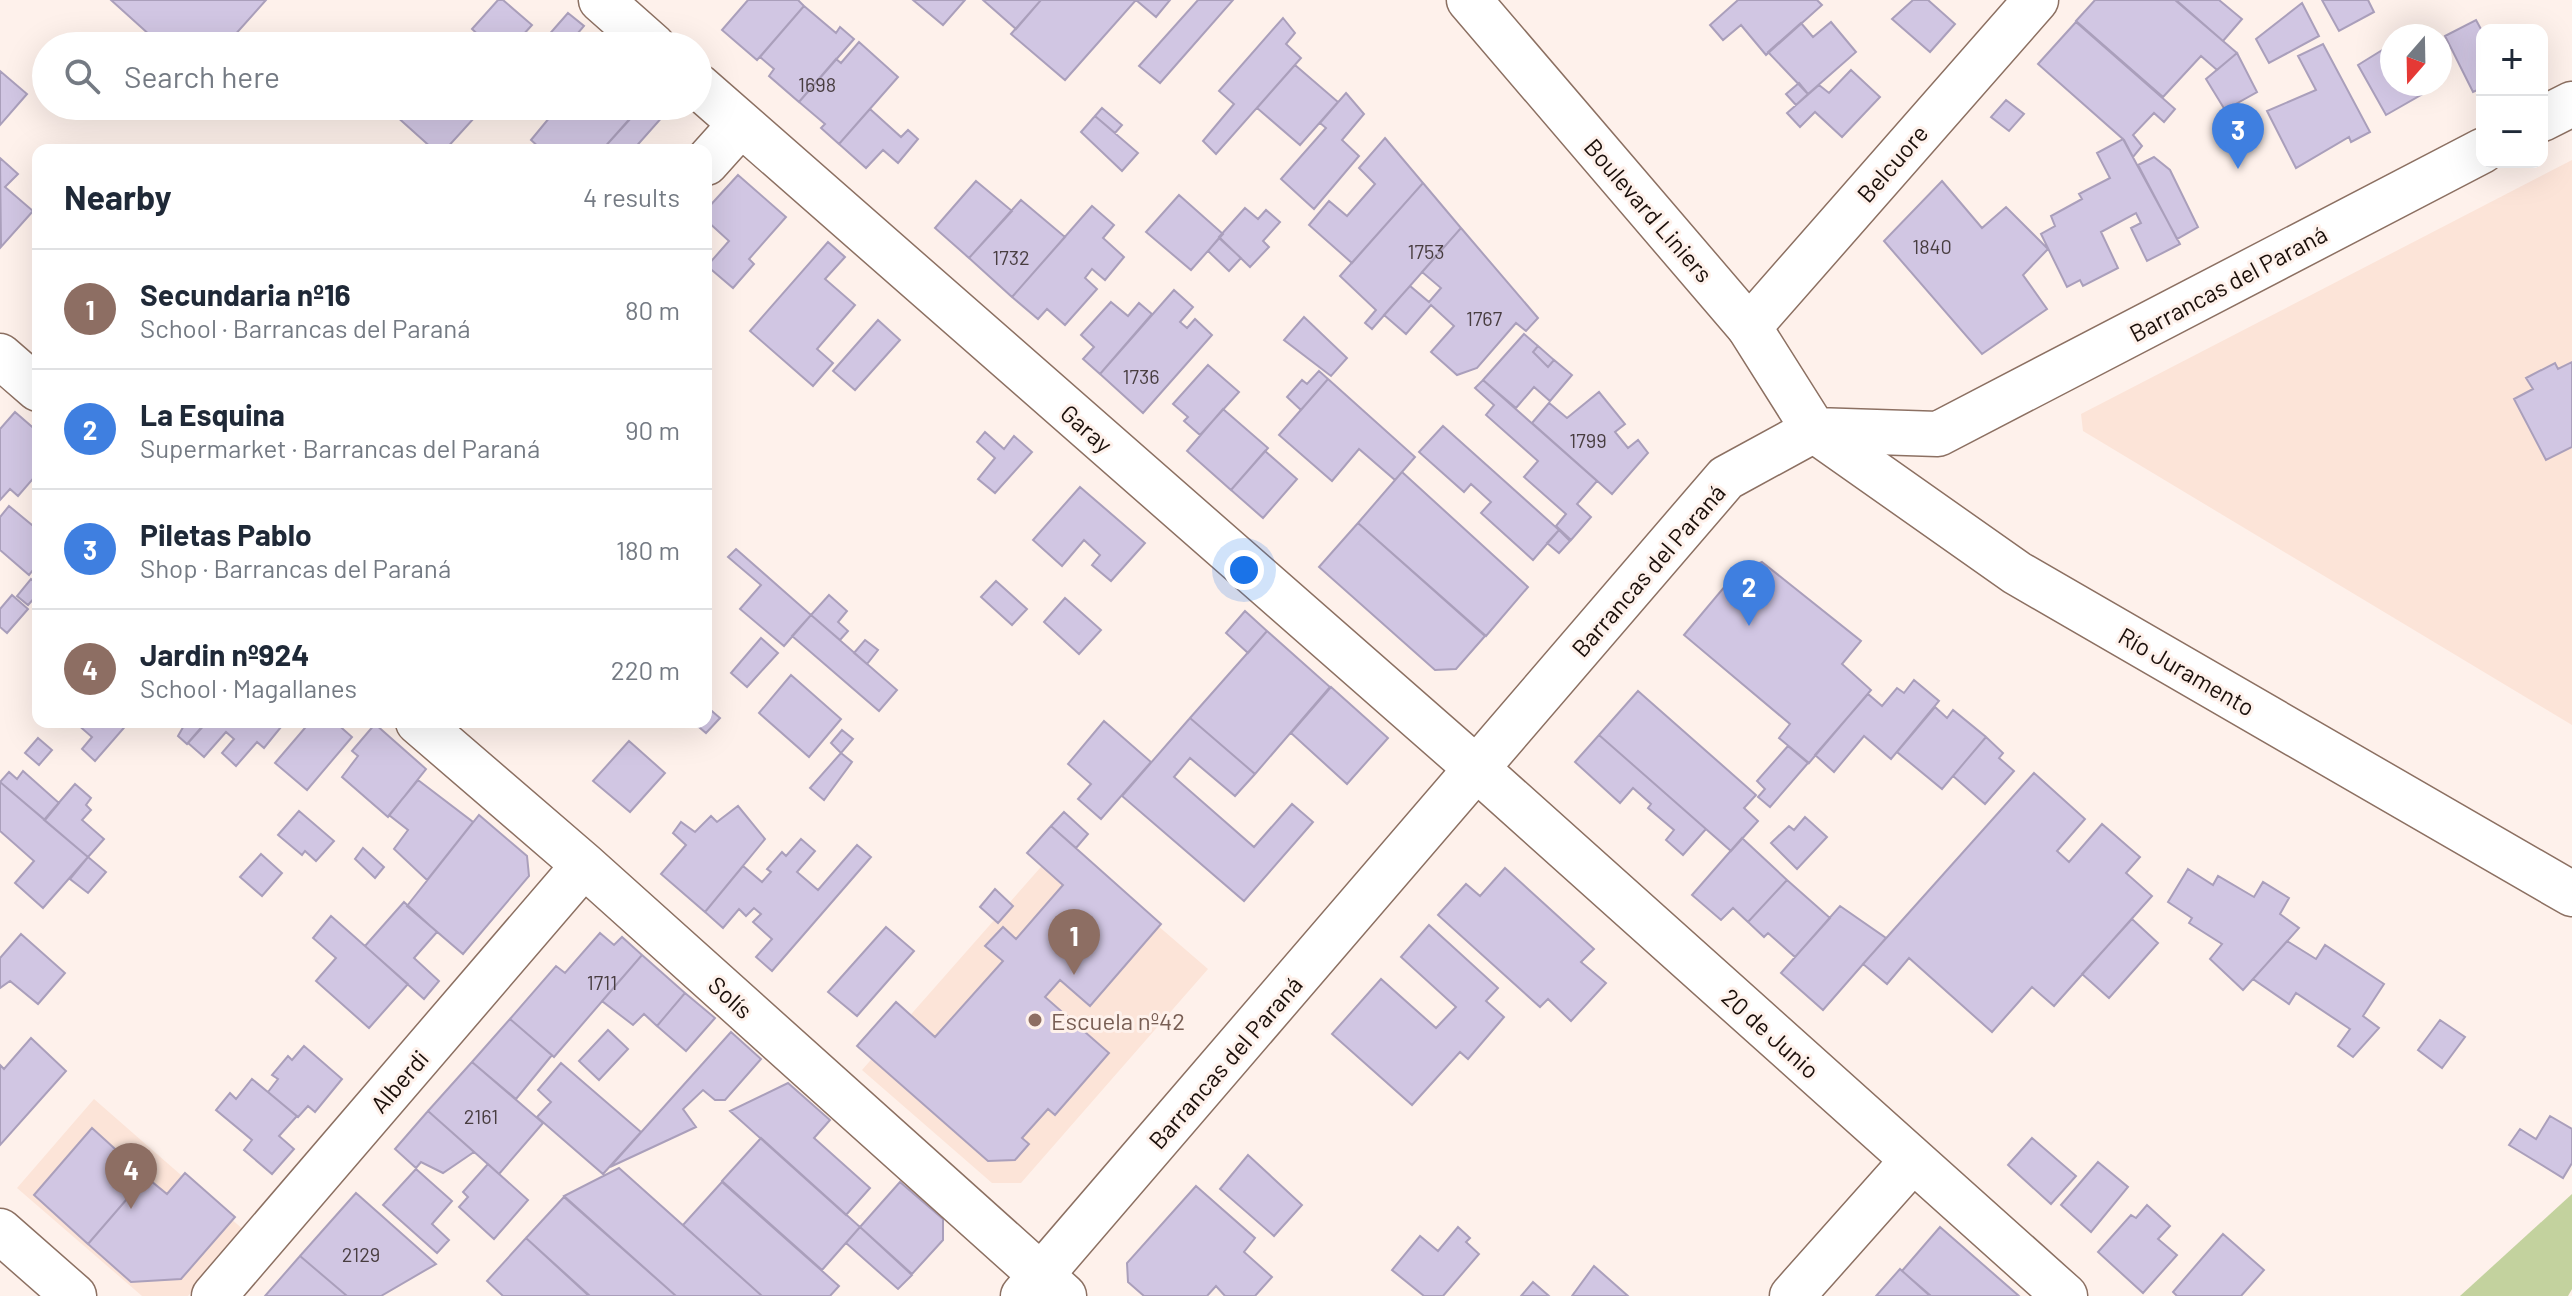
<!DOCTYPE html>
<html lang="en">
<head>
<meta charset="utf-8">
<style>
	:root { --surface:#fff; --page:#f2f2f3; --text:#1f2937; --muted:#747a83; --line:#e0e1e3; --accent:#428991 }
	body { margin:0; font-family:Barlow,sans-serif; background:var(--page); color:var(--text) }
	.controls { position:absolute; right:24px; top:24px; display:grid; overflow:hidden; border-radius:16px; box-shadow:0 8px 32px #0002 }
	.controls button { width:72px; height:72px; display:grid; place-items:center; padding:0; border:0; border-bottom:2px solid var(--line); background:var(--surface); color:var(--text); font:40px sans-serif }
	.compass { position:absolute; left:2380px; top:24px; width:72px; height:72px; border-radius:50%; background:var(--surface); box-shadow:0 8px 32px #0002; rotate:200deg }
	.you { position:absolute; left:1244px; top:570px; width:28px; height:28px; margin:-20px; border:6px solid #fff; border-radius:50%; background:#1a73e8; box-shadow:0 0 0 12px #1a73e833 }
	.badge { display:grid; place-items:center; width:52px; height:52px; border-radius:50%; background:var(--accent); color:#fff; font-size:26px; font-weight:700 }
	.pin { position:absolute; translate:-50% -66px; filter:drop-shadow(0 2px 4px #0008) }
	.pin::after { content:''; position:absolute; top:42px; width:28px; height:24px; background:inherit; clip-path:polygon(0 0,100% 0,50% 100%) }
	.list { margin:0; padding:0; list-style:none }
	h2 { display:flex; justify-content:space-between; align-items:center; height:104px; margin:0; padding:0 32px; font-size:34px }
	h2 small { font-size:26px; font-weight:400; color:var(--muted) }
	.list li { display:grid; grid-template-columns:52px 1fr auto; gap:24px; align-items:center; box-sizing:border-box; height:120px; padding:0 32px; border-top:2px solid var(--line) }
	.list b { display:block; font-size:30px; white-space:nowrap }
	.list p { margin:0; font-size:26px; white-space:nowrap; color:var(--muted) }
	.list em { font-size:26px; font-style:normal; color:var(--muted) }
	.icon { flex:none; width:44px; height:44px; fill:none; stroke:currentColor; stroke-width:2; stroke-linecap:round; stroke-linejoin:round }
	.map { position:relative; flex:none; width:2572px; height:1296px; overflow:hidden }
	.search { position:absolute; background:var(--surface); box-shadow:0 8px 32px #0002; left:32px; top:32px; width:680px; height:88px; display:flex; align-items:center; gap:20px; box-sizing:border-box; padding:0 28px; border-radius:44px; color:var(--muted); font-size:30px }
	.panel { position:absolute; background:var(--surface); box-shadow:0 8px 32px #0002; left:32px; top:144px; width:680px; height:584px; border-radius:16px }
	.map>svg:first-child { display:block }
</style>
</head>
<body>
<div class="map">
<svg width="2572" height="1296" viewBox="0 0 2572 1296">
	<rect width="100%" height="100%" fill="#fef1eb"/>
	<path fill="#fce4d8" d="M2572 160V725L2083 431 2081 414Z
		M1062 843 1208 969 1021 1183H992L862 1070Z
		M94 1099 245 1231 188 1296H142L17 1188Z"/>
	<path fill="#c3d29e" d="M2572 1194V1289L2568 1296H2460Z"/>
	<path fill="#d1c6e3" stroke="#aa9fbb" stroke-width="2" d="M111 0H266L225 46H162Z
		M498 0H503L532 25 513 46H486L488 44 472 29Z
		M748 0H798L804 6 757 60 722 30Z
		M913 0H965L943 25Z
		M983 0H1041L1016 29Z
		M1041 0H1136L1065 80 1011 34Z
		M1136 0H1170L1156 17Z
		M1198 0H1233L1160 83 1139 66Z
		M1738 0H1817L1822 5 1766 55 1741 25 1723 40 1710 25Z
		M1913 0H1928L1955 24 1930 52 1892 19Z
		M2095 0H2175L2237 53 2217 70 2201 56 2163 97 2076 21Z
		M2176 0H2219L2242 19 2223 41Z
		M2322 0H2368L2374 12 2339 31Z
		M2302 3 2319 36 2269 63 2256 39Z
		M804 6 836 33 840 27 854 39 799 102 769 76 774 69 760 57Z
		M568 13 584 26 572 40 578 46H539Z
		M1283 18 1295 33 1286 44 1301 58 1216 154 1203 141 1234 104 1219 91Z
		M2476 20 2482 31V88L2473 92 2445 36Z
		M1831 22 1856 52 1808 94 1768 52 1801 23 1813 37Z
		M2076 22 2175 109 2164 122 2154 113 2133 135 2142 146 2133 157 2124 140 2038 64Z
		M859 42 898 77 839 144 821 128 825 124 799 102 836 59 841 63Z
		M2323 44 2370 132 2351 142 2349 137 2296 168 2267 111 2316 90 2298 56Z
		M2392 44V84H2431L2433 88 2386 115 2358 65Z
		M2237 53 2257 92 2225 110 2206 79Z
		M1295 65 1338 102 1300 145 1257 108Z
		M1851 70 1880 97 1842 137 1815 112 1800 127 1787 113 1819 85 1829 93Z
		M0 71 27 94 0 125Z
		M1799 83 1808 94 1796 105 1786 94Z
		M1346 93 1364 114 1342 140 1359 156 1314 209 1281 179 1326 128 1320 123Z
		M2006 100 2024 114 2009 131 1991 117Z
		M385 106H452L456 110 459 106H485L445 150H434Z
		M559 106H642L602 150H542L531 140Z
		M641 106H672L633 150H602Z
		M1102 108 1122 125 1115 133 1095 116Z
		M870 109 901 137 908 130 918 139 898 163 883 150 866 168 839 144Z
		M1095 116 1138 153 1122 171 1081 132Z
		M1385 138 1423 183 1352 263 1309 225 1329 201 1347 216 1375 184 1359 168Z
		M2123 139 2180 244 2147 261 2131 228 2141 223 2136 213 2101 232 2118 268 2083 286 2080 280 2067 287 2041 234 2055 226 2051 216 2082 199 2079 194 2110 178 2097 153Z
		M2154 157 2170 170 2198 227 2177 239 2138 165Z
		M0 158 18 174 5 187 33 211 1 247Z
		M738 175 786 217 749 259 754 264 733 288 707 266 729 241 706 220V210Z
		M976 181 1012 211 969 258 935 228Z
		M1942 181 1982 228 2006 207 2048 249 2023 275 2047 309 1982 354 1884 241Z
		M1423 183 1461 228 1372 329 1365 323 1376 310 1340 276Z
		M1179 195 1223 234 1191 270 1146 232Z
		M1021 200 1065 237 1012 297 969 258Z
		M1092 206 1114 225 1103 238 1124 257 1105 280 1092 269 1085 278 1097 289 1065 325 1047 309 1038 319 1012 297Z
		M1245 208 1258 219 1266 210 1280 222 1263 241 1269 247 1250 267 1219 237Z
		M1461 228 1538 318 1526 331 1516 323 1477 368 1457 375 1431 352 1454 326 1431 305 1406 334 1384 315 1410 286 1429 302 1441 288 1422 272Z
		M1219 238 1241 258 1229 271 1208 251Z
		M828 242 845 257 825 279 855 305 817 349 833 363 813 386 750 331Z
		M1174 290 1193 307 1180 322 1187 328 1195 319 1212 335 1143 413 1100 374Z
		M1111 302 1128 316 1139 303 1152 314 1100 374 1083 359 1094 347 1081 335Z
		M1304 317 1347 358 1331 376 1284 340Z
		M878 320 900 340 855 390 833 371Z
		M1524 334 1538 346 1533 352 1548 367 1554 360 1572 375 1550 401 1534 387 1516 408 1483 380Z
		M1538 346 1554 360 1548 367 1533 352Z
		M2572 362V447L2546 460 2514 399 2533 389 2526 378 2555 363 2558 369Z
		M1208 365 1239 392 1200 435 1184 421 1188 417 1173 404Z
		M1319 371 1328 379 1301 410 1287 397 1302 380 1307 384Z
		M1328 379 1415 457 1395 480 1359 449 1332 481 1279 435Z
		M1483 380 1597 481 1577 504 1591 517 1571 540 1556 526 1566 514 1524 477 1538 461 1486 415 1494 405 1475 388Z
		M1599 392 1625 424 1615 432 1628 448 1638 440 1648 453 1612 494 1532 423 1549 403 1567 418Z
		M1223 409 1268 448 1231 490 1187 451Z
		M15 412 38 432V473L18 496 10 489 0 500V429Z
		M1443 426 1559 530 1533 560 1481 513 1491 502 1471 484 1464 492 1419 452Z
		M985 432 1004 449 1014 436 1032 452 995 493 978 479 995 458 977 442Z
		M1265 451 1297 479 1263 518 1231 490Z
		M1402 472 1528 587 1486 636 1358 523Z
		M1080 487 1145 543 1111 581 1092 565 1100 555 1084 540 1062 566 1033 540Z
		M9 506 38 530V564L29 575 0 550V517Z
		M1358 523 1485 636 1456 669 1435 670 1319 567Z
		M1559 530 1570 541 1559 553 1547 543Z
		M736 549 811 615 784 646 740 609 761 585 728 557Z
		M1762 562 1861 641 1842 664 1871 690 1809 763 1779 738 1790 724 1684 635 1736 573Z
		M31 579 38 585V594L28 605 17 596Z
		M996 581 1027 609 1012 625 981 597Z
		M12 595 28 609 7 633 0 627V609Z
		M829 595 847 611 838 622 848 631 840 640 811 615Z
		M1065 598 1101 630 1079 654 1044 622Z
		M1245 611 1267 631 1248 653 1226 633Z
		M811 615 897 690 879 711 792 636Z
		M1267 631 1330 687 1255 774 1190 718Z
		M761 638 778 653 747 687 731 673Z
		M865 640 878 650 867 664 854 653Z
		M791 675 841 719 809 757 759 713Z
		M1914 680 1939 701 1891 759 1864 736 1834 772 1815 755 1868 694 1882 706 1897 688 1904 693Z
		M1331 687 1388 738 1347 784 1291 733Z
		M1638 691 1756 795 1744 808 1758 821 1731 851 1599 735Z
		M706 706 720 718 706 733 693 722H706Z
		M1935 707 1947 718 1953 710 1986 737 1942 789 1897 752Z
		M1190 718 1255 774 1235 796 1190 758 1174 777 1254 847 1292 804 1313 822 1244 901 1122 796Z
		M1104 721 1151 762 1101 819 1078 799 1091 784 1068 764Z
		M79 722H129L95 761 82 749 92 737 77 724Z
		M186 722H206L187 744 178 736Z
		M207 722H276L281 727 264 748 257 742 236 766 222 753 234 739 226 732 204 757 188 743Z
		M310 722H335L352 737 307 790 275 763Z
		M375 724 426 769 388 817 342 777 358 756 352 751Z
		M842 730 853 739 841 753 831 743Z
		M1599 735 1706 829 1683 855 1666 840 1674 830 1648 808 1651 804 1633 788 1620 803 1575 762Z
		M1986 737 2003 753 1999 758 2014 771 1985 804 1953 776Z
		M38 738 52 750 39 765 25 753Z
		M629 741 665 773 630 812 593 781Z
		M1788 746 1808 763 1770 807 1758 797 1765 789 1757 781Z
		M841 753 852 762 824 800 810 788Z
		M23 771 59 803 45 820 0 782 9 772 17 779Z
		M2034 773 2085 819 2057 851 2069 862 2102 824 2140 857 2126 873 2152 896 2054 1006 2032 987 1992 1032 1909 958 1887 984 1863 964Z
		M418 780 473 822 427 880 394 849 408 830 389 815Z
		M0 782 88 857 43 908 15 883 34 861 0 831Z
		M75 784 91 798 86 805 91 810 82 820 104 839 88 857 44 820Z
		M738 806 765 839 705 912 661 874 686 845 673 833 681 822 695 832 711 816 717 822Z
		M299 811 334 841 316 861 305 851 302 855 278 835Z
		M1064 812 1088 834 1076 848 1051 826Z
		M479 815 527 856 529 876 463 954 407 906Z
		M1805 817 1827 837 1797 869 1771 843 1789 826 1794 830Z
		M1051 826 1161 924 1090 1006 1060 980 1045 997 1109 1053 1055 1115 1048 1109 1022 1138 1029 1144 1015 1160 988 1161 857 1046 896 1002 935 1037 1003 961 985 946 1003 927 1016 939 1063 885 1027 853Z
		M1742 838 1787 880 1748 922 1733 908 1721 920 1692 895Z
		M801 839 815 851 797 872 818 890 857 845 871 857 772 971 756 957 772 939 753 922 761 914 754 908 746 916 739 909 723 928 705 912 743 866 762 882 771 872 767 869 782 852 786 856Z
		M363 848 384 867 375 878 355 859Z
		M261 854 282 873 262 896 240 877Z
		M88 857 106 872 88 893 70 879Z
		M1505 868 1594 949 1581 962 1606 983 1571 1021 1548 999 1540 1007 1438 915 1466 884 1480 896Z
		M2188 869 2213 885 2218 876 2254 897 2263 882 2289 898 2280 914 2299 928 2243 990 2210 959 2222 944 2189 923 2192 918 2168 902Z
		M1787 880 1830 918 1795 957 1768 933 1764 937 1748 922Z
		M995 889 1013 906 998 923 980 907Z
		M404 902 437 932 414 958 439 981 424 999 365 946Z
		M1840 906 1886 938 1823 1010 1781 973Z
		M331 916 408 984 369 1028 316 981 336 958 313 938Z
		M2132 919 2158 943 2109 998 2082 974Z
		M1429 925 1498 988 1486 1001 1504 1017 1468 1059 1460 1052 1412 1105 1332 1034 1381 979 1436 1028 1456 1007 1401 957Z
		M886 927 914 951 857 1016 828 992Z
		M600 933 614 945 622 937 642 955 554 1057 510 1019 556 966 565 973Z
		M21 934 65 973 38 1004 10 981 0 988V958Z
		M2287 941 2316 959 2325 945 2384 984 2363 1016 2379 1028 2353 1057 2338 1046 2350 1029 2296 993 2289 1004 2253 979Z
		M642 955 685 993 657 1026 644 1014 633 1025 602 1001Z
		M685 993 715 1018 686 1051 657 1026Z
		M510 1019 552 1055 516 1099 472 1062Z
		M2440 1020 2465 1037 2442 1068 2418 1050Z
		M608 1030 628 1049 599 1080 579 1061Z
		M731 1032 761 1059 725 1100H715L703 1090 683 1109 696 1127 610 1167Z
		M31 1038 66 1071 0 1145V1065L4 1069Z
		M304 1046 342 1079 315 1112 308 1106 298 1117 268 1092 278 1079 272 1075 288 1056 292 1060Z
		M472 1062 543 1123 499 1174 428 1111Z
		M561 1063 641 1132 603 1174 537 1117 551 1102 538 1090Z
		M252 1079 297 1116 279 1136 294 1149 272 1174 244 1150 252 1140 216 1110 230 1093 236 1099Z
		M788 1083 830 1120 814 1138 870 1188 846 1215 730 1111Z
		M428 1111 474 1152 443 1173 421 1162 416 1168 395 1149Z
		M2550 1116 2572 1129V1163L2563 1178 2509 1145 2520 1129 2536 1139Z
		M92 1128 146 1177 88 1244 34 1195Z
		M761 1138 860 1227 822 1270 722 1181Z
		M2032 1138 2076 1176 2051 1204 2008 1165Z
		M1248 1155 1302 1205 1274 1236 1220 1189Z
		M2098 1162 2128 1187 2091 1232 2061 1205Z
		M488 1164 528 1200 494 1239 459 1207 468 1197 463 1192Z
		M619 1168 762 1296H676L564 1196Z
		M416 1169 452 1201 432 1224 449 1240 437 1253 383 1205Z
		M185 1173 235 1217 181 1279 131 1282 88 1244 146 1177 167 1194Z
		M722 1182 839 1286 830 1296H762L683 1225Z
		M900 1182 943 1219V1240L912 1274 860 1227Z
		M1196 1186 1255 1238 1244 1252 1272 1277 1255 1296H1225L1216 1286 1207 1296H1144L1128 1282 1127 1263Z
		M356 1193 436 1264 381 1296H347L300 1256Z
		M564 1197 676 1296H590L526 1238Z
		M2147 1205 2170 1226 2158 1239 2177 1255 2143 1293 2098 1252 2131 1215 2136 1218Z
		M860 1227 912 1275 898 1289 846 1243Z
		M1458 1227 1470 1238 1466 1242 1479 1254 1443 1296H1424L1392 1270 1420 1236 1438 1251Z
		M1940 1227 2019 1296H1931L1902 1271Z
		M2223 1234 2264 1270 2241 1296H2177L2173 1292Z
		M526 1238 589 1296H503L487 1281Z
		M300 1256 347 1296H265Z
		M1594 1266 1628 1296H1572Z
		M1900 1269 1930 1296H1876Z
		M1533 1282 1549 1296H1521Z"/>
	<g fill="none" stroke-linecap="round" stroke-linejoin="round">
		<g stroke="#8c7062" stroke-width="47">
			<path id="minor" d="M601 0 653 46
				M698 86 1477 769 2065 1296
				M706 163 741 124
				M1749 327 2036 0
				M0 356 38 389
				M1814 430 2017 573 2572 894
				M418 722 584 865 1064 1296
				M0 1231 74 1296
				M214 1296 584 865
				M1792 1296 1913 1160"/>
		</g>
		<g stroke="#8c7062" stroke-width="47">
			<path id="major" d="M1469 0 1749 327 1814 430
				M2542 119 2572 104
				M1023 1296 1726 478 1814 430 1938 434 2482 151"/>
		</g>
		<use href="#minor" stroke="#fff" stroke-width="44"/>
		<use href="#major" stroke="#fff" stroke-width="44"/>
	</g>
	<circle fill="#8d6e63" stroke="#fef1eb" stroke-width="3" cx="1035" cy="1020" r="8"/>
	<g text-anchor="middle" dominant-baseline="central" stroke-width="6" stroke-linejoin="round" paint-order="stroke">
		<g font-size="20" fill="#483d40">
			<text x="817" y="84">1698</text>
			<text x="1932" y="246">1840</text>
			<text x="1426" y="251">1753</text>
			<text x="1011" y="257">1732</text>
			<text x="1484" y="318">1767</text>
			<text x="1141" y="376">1736</text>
			<text x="1588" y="440">1799</text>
			<text x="602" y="982">1711</text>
			<text x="481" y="1116">2161</text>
			<text x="361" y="1254">2129</text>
		</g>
		<g font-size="24" fill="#1a0f0a" stroke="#fef1eb">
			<text transform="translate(1892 163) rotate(-49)">Belcuore</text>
			<text transform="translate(1649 210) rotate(49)">Boulevard Liniers</text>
			<text transform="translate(2228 283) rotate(-28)">Barrancas del Paraná</text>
			<text transform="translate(1087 428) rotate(41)">Garay</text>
			<text transform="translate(1648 570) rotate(-49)">Barrancas del Paraná</text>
			<text transform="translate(2187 671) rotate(30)">Río Juramento</text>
			<text transform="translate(731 997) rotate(42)">Solís</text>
			<text transform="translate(1771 1033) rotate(42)">20 de Junio</text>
			<text transform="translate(1225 1062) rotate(-49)">Barrancas del Paraná</text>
			<text transform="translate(399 1081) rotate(-49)">Alberdi</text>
		</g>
		<g font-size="24" fill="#785e54" stroke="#fef1eb" text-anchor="start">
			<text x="1051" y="1020">Escuela nº42</text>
		</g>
	</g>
</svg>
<div class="controls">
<button>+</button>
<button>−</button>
</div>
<svg class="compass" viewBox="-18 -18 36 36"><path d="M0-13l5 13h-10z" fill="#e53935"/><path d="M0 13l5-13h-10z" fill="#747a83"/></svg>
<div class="you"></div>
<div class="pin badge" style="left:1074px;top:975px;background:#8d6e63">1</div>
<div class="pin badge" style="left:1749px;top:626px;background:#3f7fe0">2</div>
<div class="pin badge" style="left:2238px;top:169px;background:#3f7fe0">3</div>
<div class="pin badge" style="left:131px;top:1209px;background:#8d6e63">4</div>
<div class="search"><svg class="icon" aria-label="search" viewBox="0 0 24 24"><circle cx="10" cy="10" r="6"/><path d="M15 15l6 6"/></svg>Search here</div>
<section class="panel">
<h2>Nearby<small>4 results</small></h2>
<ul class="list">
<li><span class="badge" style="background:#8d6e63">1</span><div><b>Secundaria nº16</b><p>School · Barrancas del Paraná</p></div><em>80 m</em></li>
<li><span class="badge" style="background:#3f7fe0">2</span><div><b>La Esquina</b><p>Supermarket · Barrancas del Paraná</p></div><em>90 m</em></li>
<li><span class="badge" style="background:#3f7fe0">3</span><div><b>Piletas Pablo</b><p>Shop · Barrancas del Paraná</p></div><em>180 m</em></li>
<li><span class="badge" style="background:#8d6e63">4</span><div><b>Jardin nº924</b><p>School · Magallanes</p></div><em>220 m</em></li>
</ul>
</section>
</div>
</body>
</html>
